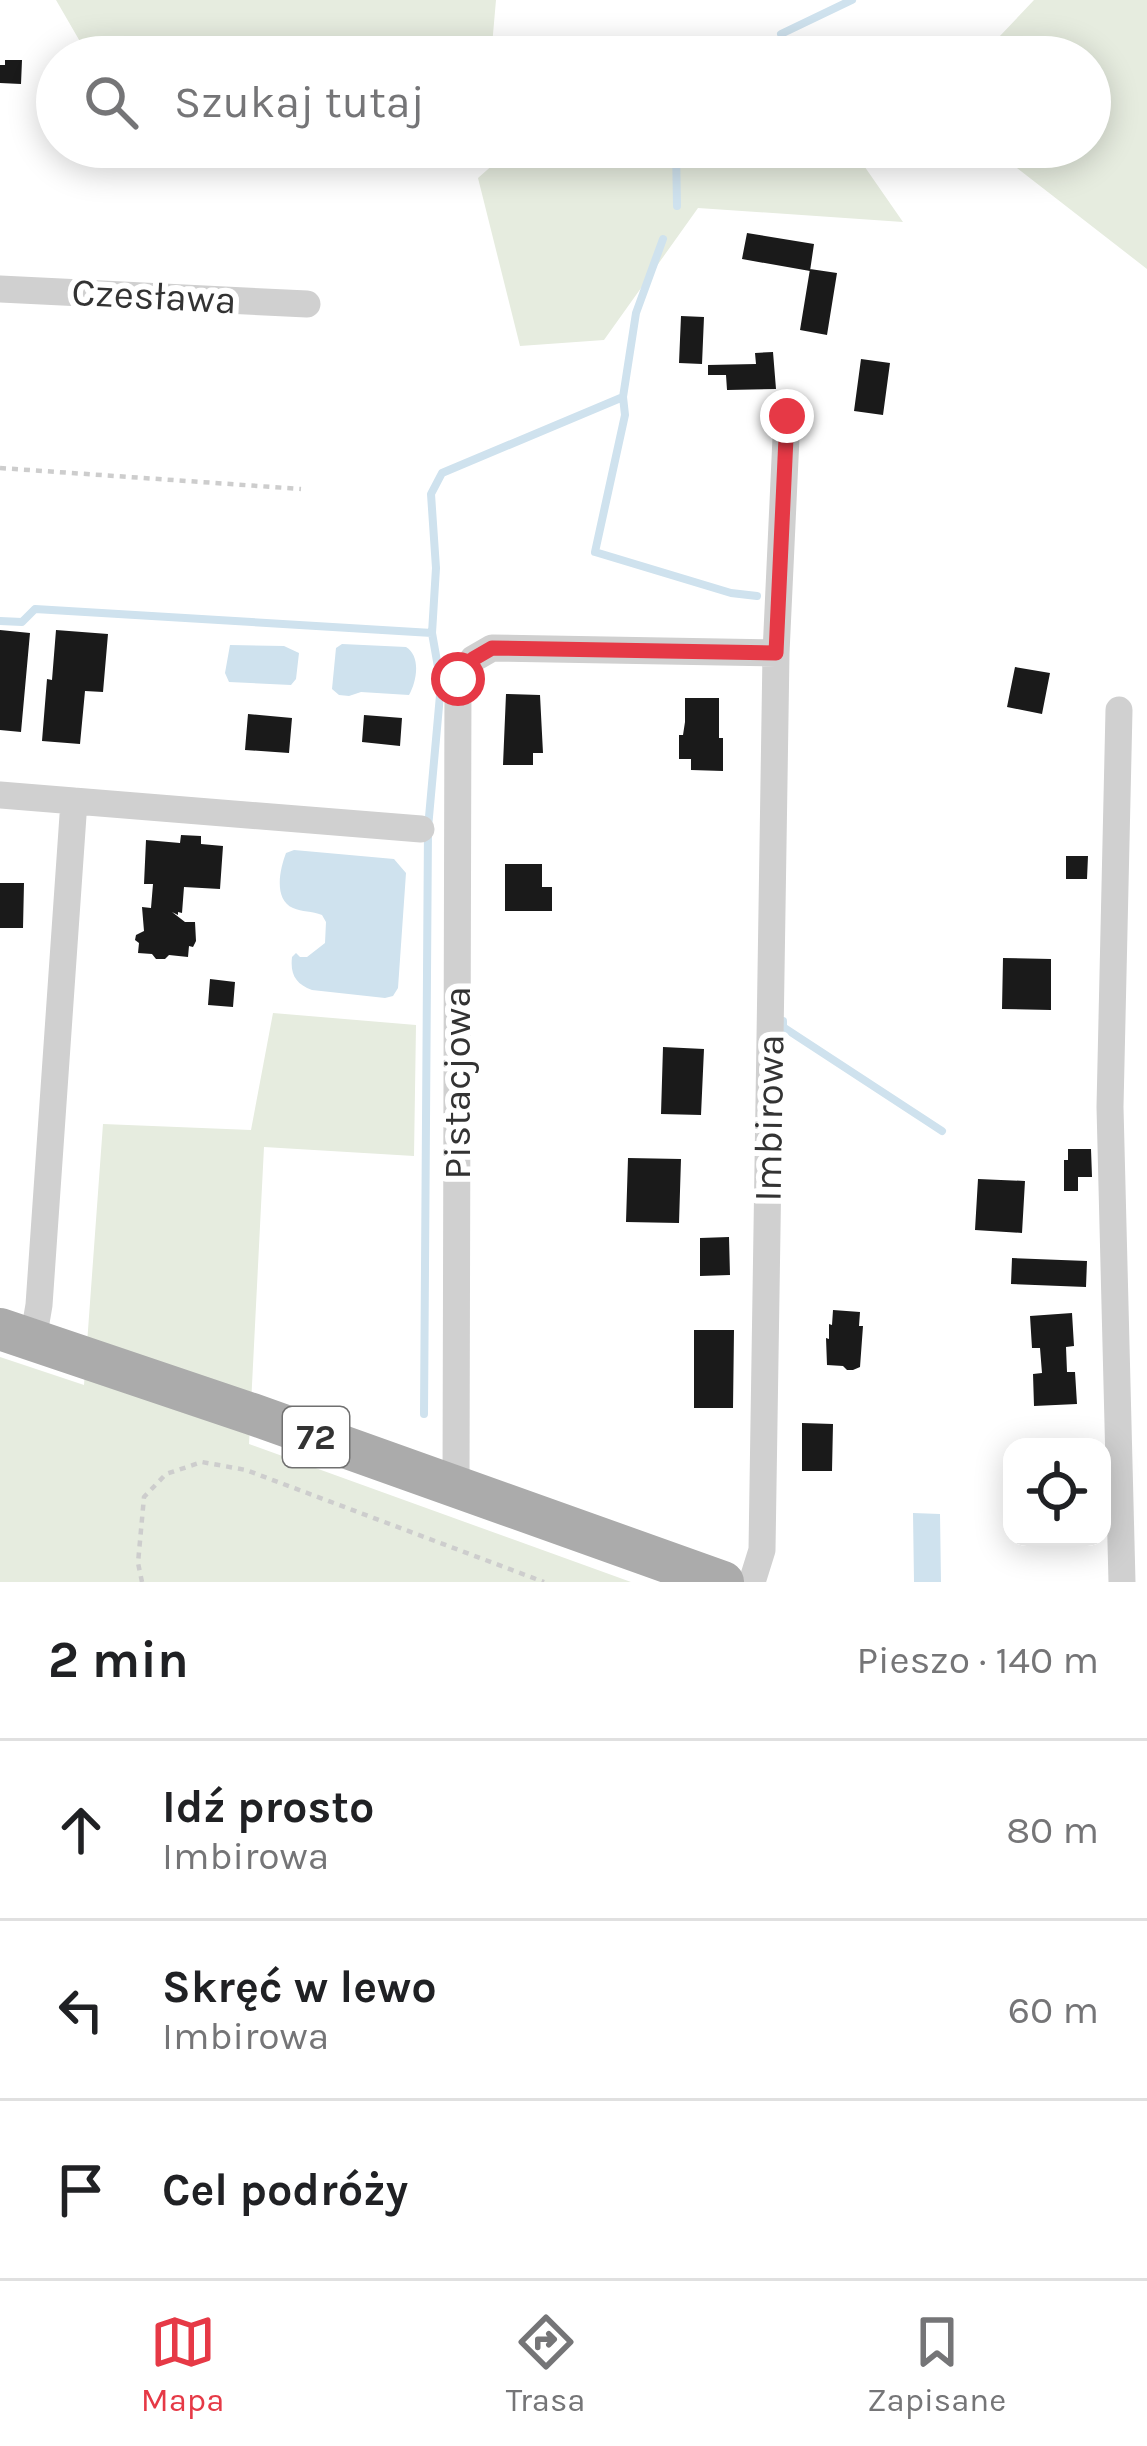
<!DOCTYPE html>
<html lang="pl">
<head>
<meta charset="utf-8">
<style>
	:root { --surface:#fff; --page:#f2f2f2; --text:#202124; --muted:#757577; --line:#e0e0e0; --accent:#e63946 }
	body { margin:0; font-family:Karla,sans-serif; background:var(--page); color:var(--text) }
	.controls { position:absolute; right:36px; bottom:36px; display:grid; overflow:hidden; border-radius:24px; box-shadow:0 6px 30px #0003 }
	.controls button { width:108px; height:108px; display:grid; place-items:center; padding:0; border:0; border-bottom:3px solid var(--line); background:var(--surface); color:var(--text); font:60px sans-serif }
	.stop { position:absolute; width:36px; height:36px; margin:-27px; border:9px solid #e63946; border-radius:50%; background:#fff }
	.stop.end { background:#e63946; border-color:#fff; box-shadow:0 3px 12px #0008 }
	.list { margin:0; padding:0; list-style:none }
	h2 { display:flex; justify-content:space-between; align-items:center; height:156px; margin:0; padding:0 48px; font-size:51px }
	h2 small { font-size:39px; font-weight:400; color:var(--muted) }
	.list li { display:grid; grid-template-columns:78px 1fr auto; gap:36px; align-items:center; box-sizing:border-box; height:180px; padding:0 48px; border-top:3px solid var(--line) }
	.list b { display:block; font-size:45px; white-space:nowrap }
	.list p { margin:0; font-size:39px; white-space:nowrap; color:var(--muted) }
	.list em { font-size:39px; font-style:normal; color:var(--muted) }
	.icon { flex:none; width:66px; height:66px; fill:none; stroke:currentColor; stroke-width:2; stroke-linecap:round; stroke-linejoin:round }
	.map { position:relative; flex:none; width:1147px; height:1582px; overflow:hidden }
	.search { position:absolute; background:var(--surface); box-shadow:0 6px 30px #0003; left:36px; right:36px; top:36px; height:132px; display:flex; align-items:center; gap:30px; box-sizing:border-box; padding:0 42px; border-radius:66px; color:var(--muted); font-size:45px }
	.sheet { height:696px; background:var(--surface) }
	nav { display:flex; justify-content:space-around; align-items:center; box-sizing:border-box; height:168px; border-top:3px solid var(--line); background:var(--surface); font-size:33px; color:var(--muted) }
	nav a { display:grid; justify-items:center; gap:6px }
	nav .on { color:var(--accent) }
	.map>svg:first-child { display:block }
</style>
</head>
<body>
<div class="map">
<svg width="1147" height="1582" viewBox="0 0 1147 1582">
	<rect width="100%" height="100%" fill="#fff"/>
	<path fill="#e6ecdf" d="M56 0H496L491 57H89Z
		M1034 0H1147V269L990 147H1090V57H980Z
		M513 147H851L903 222 698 208 604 340 520 346 478 178Z
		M273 1013 416 1025 414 1156 264 1147 249 1444 631 1582H0V1357L84 1385 103 1124 251 1130Z"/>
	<path fill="#cfe2ee" d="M342 644 406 647C421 656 417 681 409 695L361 692 349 696 339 695 332 689 336 648Z
		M230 645 284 646 299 653 296 679 291 685 229 682 225 673Z
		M294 850 394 859 406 873 398 988 393 996 385 998 312 990C296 984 290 975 292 957L296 953 300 957H307L325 943 326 922 322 915C312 911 302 912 293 908 273 899 280 869 286 853Z
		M913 1513 940 1514 941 1582H914Z"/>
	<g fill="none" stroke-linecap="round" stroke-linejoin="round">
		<path stroke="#cfe2ee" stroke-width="8" d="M781 34 852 0
			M727 57 757 50
			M676 147 677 206
			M623 397 625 415 595 552 731 593 757 596
			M0 621 22 622 35 609 432 633
			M783 1021V1027L942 1131
			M424 1414 428 828 441 684 432 633 436 568 431 494 442 473 623 397 636 313 663 239"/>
	</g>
	<path fill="#1a1a1a" d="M5 60H22L21 84 0 83V65H5Z
		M747 233 814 244 810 271 742 259Z
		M810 269 837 273 827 335 800 330Z
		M681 316 704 317 702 364 679 363Z
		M773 352 776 389 727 390 726 375H708V365L756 364 755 353Z
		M861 359 890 363 883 415 854 411Z
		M0 630 30 633 21 732 0 730Z
		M56 630 108 634 103 692 85 691 80 744 42 741 47 679 52 680Z
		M1015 667 1050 673 1042 714 1007 707Z
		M506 694 540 695 543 753H533V765H503Z
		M685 698H719V738H723V771L691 770V759H679V735H683L685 722Z
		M248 714 292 718 289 753 245 750Z
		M364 715 402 718 400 746 362 742Z
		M181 835 201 836V844L223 846 220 889 184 887 182 913 178 912V915L172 912 185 922H195L196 941 193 947 189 946 188 957 169 955 165 959H156L152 954 138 953 139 943 135 940 136 935 144 931 142 907 151 908 153 884H144L146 840 180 843Z
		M1066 856H1088L1087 879H1066Z
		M505 864H542V887H552V911H505Z
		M0 883H24L23 928H0Z
		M1003 958 1051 959V1010L1002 1009Z
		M210 979 235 982 233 1007 208 1005Z
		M663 1047 704 1049 701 1115 661 1114Z
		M1068 1149H1091L1092 1177H1078V1191H1064V1160H1068Z
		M628 1158 681 1159 679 1223 626 1222Z
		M978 1179 1025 1181 1022 1233 975 1230Z
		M729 1237 730 1275 700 1276V1238Z
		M1012 1258 1087 1261 1086 1287 1011 1284Z
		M833 1310 860 1312 859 1326H863L860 1367 853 1370H847L843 1366 827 1365 826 1338 829 1339V1324L832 1325Z
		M1072 1313 1074 1346 1066 1347 1067 1372H1075L1077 1404 1034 1406 1033 1374 1042 1373 1040 1348H1032L1030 1316Z
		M694 1330H734L733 1408H694Z
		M802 1423 833 1424 832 1471H802Z"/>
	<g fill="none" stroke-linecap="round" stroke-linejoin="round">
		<path stroke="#cdcdcd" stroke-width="4.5" stroke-dasharray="6 6" stroke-linecap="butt" d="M0 468 301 489
			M142 1582 138 1563 144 1497 166 1474 202 1462 246 1470 544 1582"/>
		<path stroke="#d0d0d0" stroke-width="27" d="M0 289 307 304
			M1119 710 1110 1107 1122 1582
			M0 795 421 829
			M33 1340 39 1305 74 801
			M456 1488 458 679 473 659 492 648 776 653
			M752 1582 762 1550 776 653 787 416"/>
		<path stroke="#ababab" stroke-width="42" d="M0 1329 252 1414 723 1582"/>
	</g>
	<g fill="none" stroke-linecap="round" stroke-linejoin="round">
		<path stroke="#e63946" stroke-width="15" d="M458 679 473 659 492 648 776 653 787 416"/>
	</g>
	<g text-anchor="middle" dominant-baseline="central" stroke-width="12" stroke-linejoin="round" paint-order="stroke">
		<rect fill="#fff" stroke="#707070" stroke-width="3" x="283" y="1407" width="66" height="60" rx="9"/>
		<g font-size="36" font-weight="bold" fill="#333">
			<text x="316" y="1437">72</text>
		</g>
		<g font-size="39" fill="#333" stroke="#fff">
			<text transform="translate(154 296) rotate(3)">Czesława</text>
			<text transform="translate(457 1083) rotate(-90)">Pistacjowa</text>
			<text transform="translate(769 1118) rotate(-89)">Imbirowa</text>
		</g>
	</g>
</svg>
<div class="controls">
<button><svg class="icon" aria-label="locate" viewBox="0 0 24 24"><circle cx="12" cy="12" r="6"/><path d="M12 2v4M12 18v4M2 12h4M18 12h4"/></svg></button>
</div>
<div class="stop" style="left:458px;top:679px"></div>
<div class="stop end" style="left:787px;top:416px"></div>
<div class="search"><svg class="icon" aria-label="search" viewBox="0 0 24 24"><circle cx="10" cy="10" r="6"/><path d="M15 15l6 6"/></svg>Szukaj tutaj</div>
</div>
<section class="sheet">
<h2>2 min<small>Pieszo · 140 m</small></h2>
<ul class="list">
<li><svg class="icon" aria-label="ahead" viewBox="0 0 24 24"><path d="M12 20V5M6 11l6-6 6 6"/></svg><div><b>Idź prosto</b><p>Imbirowa</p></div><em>80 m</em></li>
<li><svg class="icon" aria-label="left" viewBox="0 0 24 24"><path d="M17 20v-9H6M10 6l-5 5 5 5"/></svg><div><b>Skręć w lewo</b><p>Imbirowa</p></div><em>60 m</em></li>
<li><svg class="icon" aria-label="arrive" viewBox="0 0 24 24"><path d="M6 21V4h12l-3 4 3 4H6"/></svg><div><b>Cel podróży</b></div></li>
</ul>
</section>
<nav>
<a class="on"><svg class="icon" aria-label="map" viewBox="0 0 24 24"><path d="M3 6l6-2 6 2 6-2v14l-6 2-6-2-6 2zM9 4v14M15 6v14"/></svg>Mapa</a>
<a><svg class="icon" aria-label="directions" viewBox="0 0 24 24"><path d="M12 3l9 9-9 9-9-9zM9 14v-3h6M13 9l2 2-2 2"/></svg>Trasa</a>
<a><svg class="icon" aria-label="saved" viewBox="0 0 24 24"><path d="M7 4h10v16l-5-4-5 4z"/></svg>Zapisane</a>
</nav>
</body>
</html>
